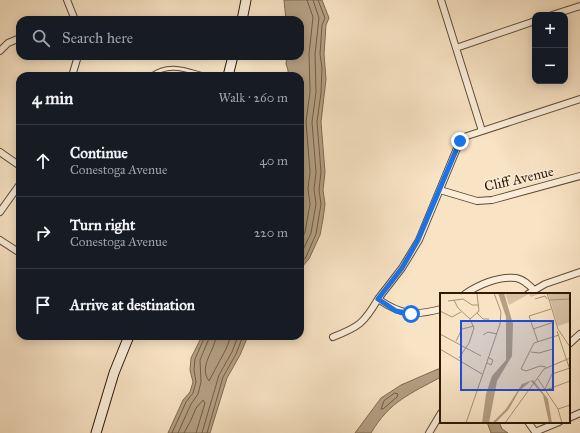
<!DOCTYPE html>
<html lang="en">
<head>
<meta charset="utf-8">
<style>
	:root { --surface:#171b24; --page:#20242c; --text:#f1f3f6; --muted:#9ea1a6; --line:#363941 }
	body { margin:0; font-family:"IM FELL Great Primer",serif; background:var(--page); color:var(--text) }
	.controls { position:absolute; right:12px; top:12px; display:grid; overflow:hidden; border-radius:8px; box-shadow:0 2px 10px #0003 }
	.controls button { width:36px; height:36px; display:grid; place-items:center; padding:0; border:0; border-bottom:1px solid var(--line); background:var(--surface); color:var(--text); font:20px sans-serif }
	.stop { position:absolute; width:12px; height:12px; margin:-9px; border:3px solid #1a73e8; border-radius:50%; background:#fff }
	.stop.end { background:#1a73e8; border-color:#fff; box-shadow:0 1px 4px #0008 }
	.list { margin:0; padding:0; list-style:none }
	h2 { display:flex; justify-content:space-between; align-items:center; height:52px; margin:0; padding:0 16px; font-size:17px }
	h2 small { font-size:13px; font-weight:400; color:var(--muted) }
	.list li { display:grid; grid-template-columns:26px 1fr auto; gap:12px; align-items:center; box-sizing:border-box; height:72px; padding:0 16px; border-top:1px solid var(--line) }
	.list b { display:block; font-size:15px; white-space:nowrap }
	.list p { margin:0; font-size:13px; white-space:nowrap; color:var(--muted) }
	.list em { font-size:13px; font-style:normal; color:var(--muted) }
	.icon { flex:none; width:22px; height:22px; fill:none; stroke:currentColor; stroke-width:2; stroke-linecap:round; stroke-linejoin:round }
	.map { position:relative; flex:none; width:580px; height:433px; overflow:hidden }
	.search { position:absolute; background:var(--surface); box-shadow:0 2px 10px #0003; left:16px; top:16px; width:288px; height:44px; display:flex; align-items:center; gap:10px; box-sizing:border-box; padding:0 14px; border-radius:12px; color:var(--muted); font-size:15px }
	.panel { position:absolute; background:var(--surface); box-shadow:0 2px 10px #0003; left:16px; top:72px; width:288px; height:268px; border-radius:12px }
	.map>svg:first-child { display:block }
</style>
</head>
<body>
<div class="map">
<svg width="580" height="433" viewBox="0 0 580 433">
	<rect width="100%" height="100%" fill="#f8e3c4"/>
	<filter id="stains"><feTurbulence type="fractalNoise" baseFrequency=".005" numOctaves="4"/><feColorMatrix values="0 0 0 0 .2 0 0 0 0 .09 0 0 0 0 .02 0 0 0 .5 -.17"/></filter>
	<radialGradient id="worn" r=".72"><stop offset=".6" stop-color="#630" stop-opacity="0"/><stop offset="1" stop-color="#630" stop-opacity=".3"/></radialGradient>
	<path fill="#b49f83" stroke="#7f6a50" d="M284 0H322L329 18 326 25 324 54 326 79 321 122 325 172 323 190 325 204 323 219 320 235 309 259 300 269V76H288V70L286 64 287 56H300V20H286Z
		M202 336H248L240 355 227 378 210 433H168L183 400 190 392 193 382 190 370 191 358Z
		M438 369H441V377C410 394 390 401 371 433H355L381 398 401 385Z
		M487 422H499L502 429 508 433H491Z"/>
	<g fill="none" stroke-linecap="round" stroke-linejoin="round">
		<path stroke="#725c44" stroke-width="1" d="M300 243 305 232 310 204 308 189 310 172 306 122 310 92 309 54 313 17 307 0
			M300 256 311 233 316 204 314 189 316 172 312 122 316 92 315 54 319 18 313 0
			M300 264 306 257 316 234 321 204 319 190 321 172 317 122 321 93 322 68 320 54 322 25 325 18 318 0
			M216 336C215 351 198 366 209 381L226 349 231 336
			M395 393 398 394 397 397 383 409H381L384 401Z
			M172 433 186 402 193 393 196 382 194 370 195 359 205 336
			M178 433 191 404 198 394 201 382 200 360 210 336
			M184 433 191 420 196 408 203 400 205 403 196 433
			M202 433 219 375 232 352 238 336
			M207 433 223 377 236 354 243 336"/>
		<g stroke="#614c34" stroke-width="5">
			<path id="lane" d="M150 76C170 62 185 70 207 76"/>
		</g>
		<g stroke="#614c34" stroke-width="8">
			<path id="street" d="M67 0 75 20
				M441 0 482 131
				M552 15 580 6
				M456 48 535 21
				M0 51 8 43 20 38
				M72 76 78 56
				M0 152 20 166
				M440 190 477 201 492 200 580 176
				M0 212 20 184
				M0 240 20 253
				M465 294C478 285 498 276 516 278 523 279 529 285 534 290
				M528 294 545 284 580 272
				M441 309C414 316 401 315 378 299L402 268 419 240 460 141 467 136 580 99
				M333 337C359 327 364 323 378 299
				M569 344 580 334
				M569 418 580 413
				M528 422 536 433
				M535 432 559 422
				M429 433 441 413"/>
		</g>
		<g stroke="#2f1a04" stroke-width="11">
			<path id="secondary" d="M242 20 246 0
				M228 76 233 56
				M96 433 114 373 129 336"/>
		</g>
		<use href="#lane" stroke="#faedd9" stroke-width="3"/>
		<use href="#street" stroke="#faedd9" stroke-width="6"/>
		<use href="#secondary" stroke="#faedd9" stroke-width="9"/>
	</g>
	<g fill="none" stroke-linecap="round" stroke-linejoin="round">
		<path stroke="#1a73e8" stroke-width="5" d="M411 314 396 311 378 299 402 268 418 240 460 141"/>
	</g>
	<g text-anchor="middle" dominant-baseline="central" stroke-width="3" stroke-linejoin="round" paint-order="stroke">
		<g font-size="14" fill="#2f1a04" stroke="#faedd9">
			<text transform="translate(519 179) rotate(-13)">Cliff Avenue</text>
		</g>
	</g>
	<g transform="translate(440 293)">
		<rect width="130" height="130" fill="#f8e3c4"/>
		<path d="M65 0H101L91 4 89 1 69 12ZM108 0H130V29L118 33Z" fill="#d6c1a3"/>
		<path d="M58 0H64L73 31 72 63 57 88 49 130H42L46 101 52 83 66 67V24ZM93 87 108 106 112 130H109L103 102 91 88 79 98 69 116 56 129 52 130 66 116 82 91Z" fill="#b49f83"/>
		<path fill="none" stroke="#a89377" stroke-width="1" d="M107 0 118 36 130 54M95 6 105 3 107 6M14 7 18 15 30 26 34 35 29 50 19 65M109 7 130 6M8 8 23 6 32 12H39M0 18 12 24 21 19M37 20 43 26H49M30 26 39 18 37 1M93 36 114 29M117 38 130 77M0 41 41 63M43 42 48 39 57 41M16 48 22 36 34 33M98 49 89 23 111 16M0 56 42 81M91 59 99 60 113 56M47 70 51 72 53 67 49 65M106 74 100 73 86 78 81 76 94 50 119 42M98 86 118 116 122 130M105 96 112 81 130 75M106 97 130 88M118 116 130 112M26 130 60 31 61 19 54 0M65 130 104 76 130 65"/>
		<path fill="#1d4ed8" fill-opacity="0.15" stroke="#1d4ed8" stroke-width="2" d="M21 28H113V97H21Z"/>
		<rect width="130" height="130" fill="none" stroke="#2f1a04" stroke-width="2"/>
	</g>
	<rect width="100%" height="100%" filter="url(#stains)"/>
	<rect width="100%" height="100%" fill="url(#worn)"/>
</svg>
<div class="controls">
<button>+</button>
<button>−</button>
</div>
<div class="stop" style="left:411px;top:314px"></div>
<div class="stop end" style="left:460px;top:141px"></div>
<div class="search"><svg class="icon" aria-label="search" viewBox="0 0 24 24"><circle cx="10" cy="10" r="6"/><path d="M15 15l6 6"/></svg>Search here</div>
<section class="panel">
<h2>4 min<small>Walk · 260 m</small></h2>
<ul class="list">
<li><svg class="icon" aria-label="ahead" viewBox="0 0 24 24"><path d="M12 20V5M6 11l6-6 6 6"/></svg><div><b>Continue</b><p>Conestoga Avenue</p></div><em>40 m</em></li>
<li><svg class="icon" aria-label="right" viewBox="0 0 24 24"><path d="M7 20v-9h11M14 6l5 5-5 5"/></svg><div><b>Turn right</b><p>Conestoga Avenue</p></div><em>220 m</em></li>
<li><svg class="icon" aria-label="arrive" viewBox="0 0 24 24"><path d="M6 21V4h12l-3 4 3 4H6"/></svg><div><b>Arrive at destination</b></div></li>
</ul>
</section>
</div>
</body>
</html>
